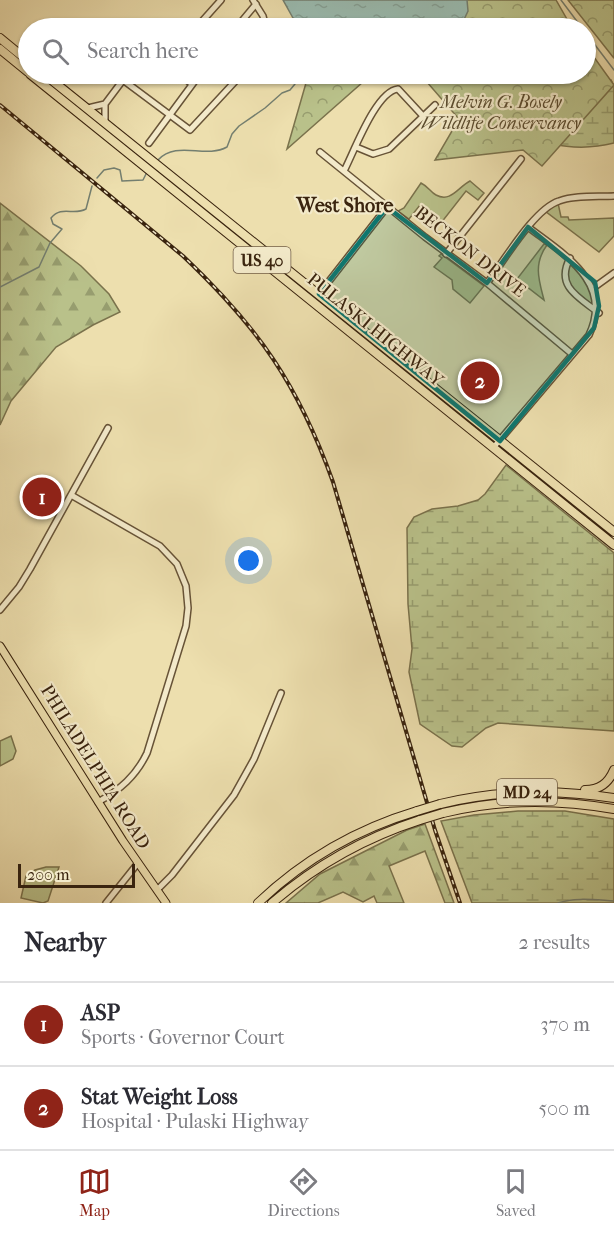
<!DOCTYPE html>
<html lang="en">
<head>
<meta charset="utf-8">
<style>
	:root { --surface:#fff; --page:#f2f2f3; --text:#2b2b33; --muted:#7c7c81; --line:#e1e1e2; --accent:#8f2418 }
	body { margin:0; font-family:"IM FELL French Canon",serif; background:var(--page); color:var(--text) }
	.scale { position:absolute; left:18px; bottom:15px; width:117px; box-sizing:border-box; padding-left:6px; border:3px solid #3a240f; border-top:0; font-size:16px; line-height:21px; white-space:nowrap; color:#3a240f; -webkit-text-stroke:4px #f3eaca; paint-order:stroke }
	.you { position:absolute; left:249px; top:561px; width:21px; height:21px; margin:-15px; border:4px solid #fff; border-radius:50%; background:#1a73e8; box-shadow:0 0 0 9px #1a73e833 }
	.badge { display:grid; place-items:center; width:39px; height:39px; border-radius:50%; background:var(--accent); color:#fff; font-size:20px; font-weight:700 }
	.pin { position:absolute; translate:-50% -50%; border:3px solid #fff; box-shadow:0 2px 6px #0006 }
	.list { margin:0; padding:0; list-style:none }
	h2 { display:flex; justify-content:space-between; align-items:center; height:78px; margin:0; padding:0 24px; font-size:26px }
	h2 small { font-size:20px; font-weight:400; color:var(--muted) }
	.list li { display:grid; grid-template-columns:39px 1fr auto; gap:18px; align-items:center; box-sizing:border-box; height:84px; padding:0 24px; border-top:2px solid var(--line) }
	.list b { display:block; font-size:22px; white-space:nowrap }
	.list p { margin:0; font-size:20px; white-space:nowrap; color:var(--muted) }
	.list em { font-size:20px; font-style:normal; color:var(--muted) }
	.icon { flex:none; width:33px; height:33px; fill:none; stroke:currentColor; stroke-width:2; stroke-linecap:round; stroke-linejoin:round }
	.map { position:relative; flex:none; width:614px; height:903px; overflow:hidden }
	.search { position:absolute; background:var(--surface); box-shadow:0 2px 4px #0004; left:18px; right:18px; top:18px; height:66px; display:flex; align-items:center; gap:15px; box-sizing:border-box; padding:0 21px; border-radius:33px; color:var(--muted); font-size:22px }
	.sheet { height:246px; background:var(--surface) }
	nav { display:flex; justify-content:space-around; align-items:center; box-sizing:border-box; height:84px; border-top:2px solid var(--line); background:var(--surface); font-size:16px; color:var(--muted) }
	nav a { display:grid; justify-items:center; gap:3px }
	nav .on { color:var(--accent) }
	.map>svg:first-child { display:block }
</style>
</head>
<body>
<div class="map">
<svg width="614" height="903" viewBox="0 0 614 903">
	<defs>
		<pattern id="forest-firs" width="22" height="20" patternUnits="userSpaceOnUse" patternTransform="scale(1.5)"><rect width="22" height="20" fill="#b9c18a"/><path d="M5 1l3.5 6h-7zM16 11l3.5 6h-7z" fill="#979d6f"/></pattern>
		<pattern id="wetland-marsh" width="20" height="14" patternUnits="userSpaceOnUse" patternTransform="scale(1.5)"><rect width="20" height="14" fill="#b9c18a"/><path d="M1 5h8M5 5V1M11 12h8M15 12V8" fill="none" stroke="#979d6f"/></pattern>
		<pattern id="park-crowns" width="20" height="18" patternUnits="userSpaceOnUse" patternTransform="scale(1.5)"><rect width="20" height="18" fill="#b9c18a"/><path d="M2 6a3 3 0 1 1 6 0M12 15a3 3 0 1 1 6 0" fill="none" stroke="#979d6f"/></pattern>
		<pattern id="water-ripples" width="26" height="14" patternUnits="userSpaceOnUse" patternTransform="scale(1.5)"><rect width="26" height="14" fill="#9abcb1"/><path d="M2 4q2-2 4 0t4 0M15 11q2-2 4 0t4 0" fill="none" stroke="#85a197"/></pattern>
	</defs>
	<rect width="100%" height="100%" fill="#eddfae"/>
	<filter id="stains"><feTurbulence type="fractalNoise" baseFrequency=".00333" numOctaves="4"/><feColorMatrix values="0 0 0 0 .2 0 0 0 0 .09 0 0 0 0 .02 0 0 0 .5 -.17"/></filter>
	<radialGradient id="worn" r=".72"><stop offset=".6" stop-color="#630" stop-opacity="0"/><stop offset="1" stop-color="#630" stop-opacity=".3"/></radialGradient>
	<path fill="#b9c18a" stroke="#7a724c" stroke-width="1.5" d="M470 181 484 193 478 200 466 191 441 223 420 205 409 219 398 211 404 208 421 183C429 187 430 192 436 195 451 203 458 187 470 181Z
		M558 203 561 217H568L569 220 614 218V236L599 252 545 211Z
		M544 244 547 245C533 264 539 281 544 300L517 279Z
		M441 254 484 286 470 303 453 289 452 280 434 267 442 258 439 256Z
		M570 263 582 272 595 305H591L571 289 565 273Z
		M11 736 16 751 13 759 0 766V741Z
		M46 867H59L48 901 43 903 21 898 26 876 35 870Z"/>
	<path fill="url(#forest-firs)" stroke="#7a724c" stroke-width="1.5" d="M0 203 81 266 109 294 120 312 93 325 56 347 11 401 0 425Z
		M425 824 454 903H445L425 851 389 866 404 903H377L374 896 363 902 343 892 318 903H286L320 874 407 830Z"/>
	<path fill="url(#wetland-marsh)" stroke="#7a724c" stroke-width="1.5" d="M586 74 611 80 614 86V143C579 152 553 145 519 136Z
		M506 465 614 553V731L498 723 486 728 462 747 452 746 420 724 409 672 412 649 408 604 407 528 414 517 432 509 458 506 478 500 485 494Z
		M518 811H565L614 819V903H472L441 821 474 815Z"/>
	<path fill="url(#park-crowns)" stroke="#7a724c" stroke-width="1.5" d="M317 0H556L572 28H341Z
		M568 0H614V58L613 57Z
		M586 46 614 85 542 166 523 150 435 160 459 119 420 74H586Z
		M315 74H372L287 149 306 83Z"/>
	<path fill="url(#water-ripples)" stroke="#747f70" stroke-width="1.5" d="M283 0H467L468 11 460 28H311L293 18Z"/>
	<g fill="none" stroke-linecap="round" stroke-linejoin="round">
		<path stroke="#747f70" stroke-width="1.5" d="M561 0 582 28
			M586 33 614 70
			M158 160C177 140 205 159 227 147L232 134 239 126 265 108 282 93 290 90 295 84V74
			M97 178 104 170 114 168 120 170 122 181 143 180 147 172
			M0 287 39 267 50 243 62 229 53 224 51 218C62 205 73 216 86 209L92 186
			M558 903C575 897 596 900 614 901"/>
		<g stroke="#675337" stroke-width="8">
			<path id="minor" d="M253 0 263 16 266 28
				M196 28 221 0
				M236 28 256 4
				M179 74 192 84
				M105 104V123
				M88 108 105 104 123 80 190 130 242 74
				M149 143 200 74
				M356 147 373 154 389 149 435 105
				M320 152 425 237 487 283 572 354
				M344 171C354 152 376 91 398 89L423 116
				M446 254 521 159
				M570 258C555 286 578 297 599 313
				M487 283C504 261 534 209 559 201 576 195 596 197 614 196
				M596 286 614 273
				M319 294 387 207
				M493 448 589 335C614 282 563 254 528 227
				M71 495 160 546 177 564 186 586 188 608 186 626 147 753C136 776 120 790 98 802
				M0 610 19 587 30 569 108 428
				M157 890 172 875 234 795 254 759 281 693
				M106 903 138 863"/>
		</g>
		<g stroke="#3a240f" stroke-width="9">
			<path id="major" d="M0 646 123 841 166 903"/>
		</g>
		<g stroke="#3a240f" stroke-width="10">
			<path id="highway" d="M0 38 28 61
				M0 49 28 72
				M30 74 614 545
				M44 74 614 532
				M585 790C599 790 608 784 614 770
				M440 804C498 790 555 789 614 798
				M443 813C499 799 557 799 614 809
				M258 903C303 860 357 829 417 811
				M272 903C316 865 364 838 420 820"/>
		</g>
		<use href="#minor" stroke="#f3eaca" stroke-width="5"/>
		<use href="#major" stroke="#eddfae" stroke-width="7"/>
		<use href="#highway" stroke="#eddfae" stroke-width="8"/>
		<g stroke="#3a240f" stroke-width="4">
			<path id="rail" d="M0 105 183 256C258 327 298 384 333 482L435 830 460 903"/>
		</g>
		<use href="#rail" stroke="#f3eaca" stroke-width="1.5" stroke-dasharray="4.5" stroke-linecap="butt"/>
		<g stroke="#3a240f" stroke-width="10" stroke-linecap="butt">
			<path id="highway-bridge" d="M417 811 440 804
				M420 820 443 813"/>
		</g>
		<use href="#highway-bridge" stroke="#eddfae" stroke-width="8"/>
	</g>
	<path fill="#0f766e" fill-opacity="0.2" stroke="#0f766e" stroke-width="4.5" stroke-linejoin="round" d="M387 207 487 283 528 227 595 282 599 306 594 328 500 441 319 294Z"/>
	<g text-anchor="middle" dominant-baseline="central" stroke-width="4.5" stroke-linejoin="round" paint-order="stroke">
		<g fill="#f3eaca" stroke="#725f47" stroke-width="1.5">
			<rect x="233.5" y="247" width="57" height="26" rx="4.5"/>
			<rect x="497" y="779" width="60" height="26" rx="4.5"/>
		</g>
		<g font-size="16" font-weight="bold" fill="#3a240f">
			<text x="262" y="260">US 40</text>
			<text x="527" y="792">MD 24</text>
		</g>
		<g font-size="18" font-style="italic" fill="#5a4b2e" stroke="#f3eaca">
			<text x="501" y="102">Melvin G. Bosely<tspan x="501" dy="21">Wildlife Conservancy</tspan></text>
		</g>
		<g font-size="18" fill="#3a240f" stroke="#f3eaca">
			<text transform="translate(470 252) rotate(38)">BECKON DRIVE</text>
			<text transform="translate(375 330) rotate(39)">PULASKI HIGHWAY</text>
			<text transform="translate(95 767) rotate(58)">PHILADELPHIA ROAD</text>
		</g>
		<g font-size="20" font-weight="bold" fill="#3a240f" stroke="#f3eaca">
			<text x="345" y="205">West Shore</text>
		</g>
	</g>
	<rect width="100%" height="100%" filter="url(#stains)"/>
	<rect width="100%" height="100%" fill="url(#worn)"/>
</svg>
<div class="scale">200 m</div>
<div class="you"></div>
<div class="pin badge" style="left:42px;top:497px">1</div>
<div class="pin badge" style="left:480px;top:381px">2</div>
<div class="search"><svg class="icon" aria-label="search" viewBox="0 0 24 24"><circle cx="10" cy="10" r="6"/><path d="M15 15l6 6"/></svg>Search here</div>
</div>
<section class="sheet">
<h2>Nearby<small>2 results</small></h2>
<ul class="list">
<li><span class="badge">1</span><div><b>ASP</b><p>Sports · Governor Court</p></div><em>370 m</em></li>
<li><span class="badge">2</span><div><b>Stat Weight Loss</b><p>Hospital · Pulaski Highway</p></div><em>500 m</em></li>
</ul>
</section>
<nav>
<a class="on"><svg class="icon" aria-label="map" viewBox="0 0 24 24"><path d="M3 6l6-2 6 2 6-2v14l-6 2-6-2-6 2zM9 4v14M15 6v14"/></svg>Map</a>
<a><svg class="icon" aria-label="directions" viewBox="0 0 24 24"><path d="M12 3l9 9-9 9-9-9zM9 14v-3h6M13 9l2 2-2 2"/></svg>Directions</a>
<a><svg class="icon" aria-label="saved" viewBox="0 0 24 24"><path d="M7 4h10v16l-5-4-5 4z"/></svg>Saved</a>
</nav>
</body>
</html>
